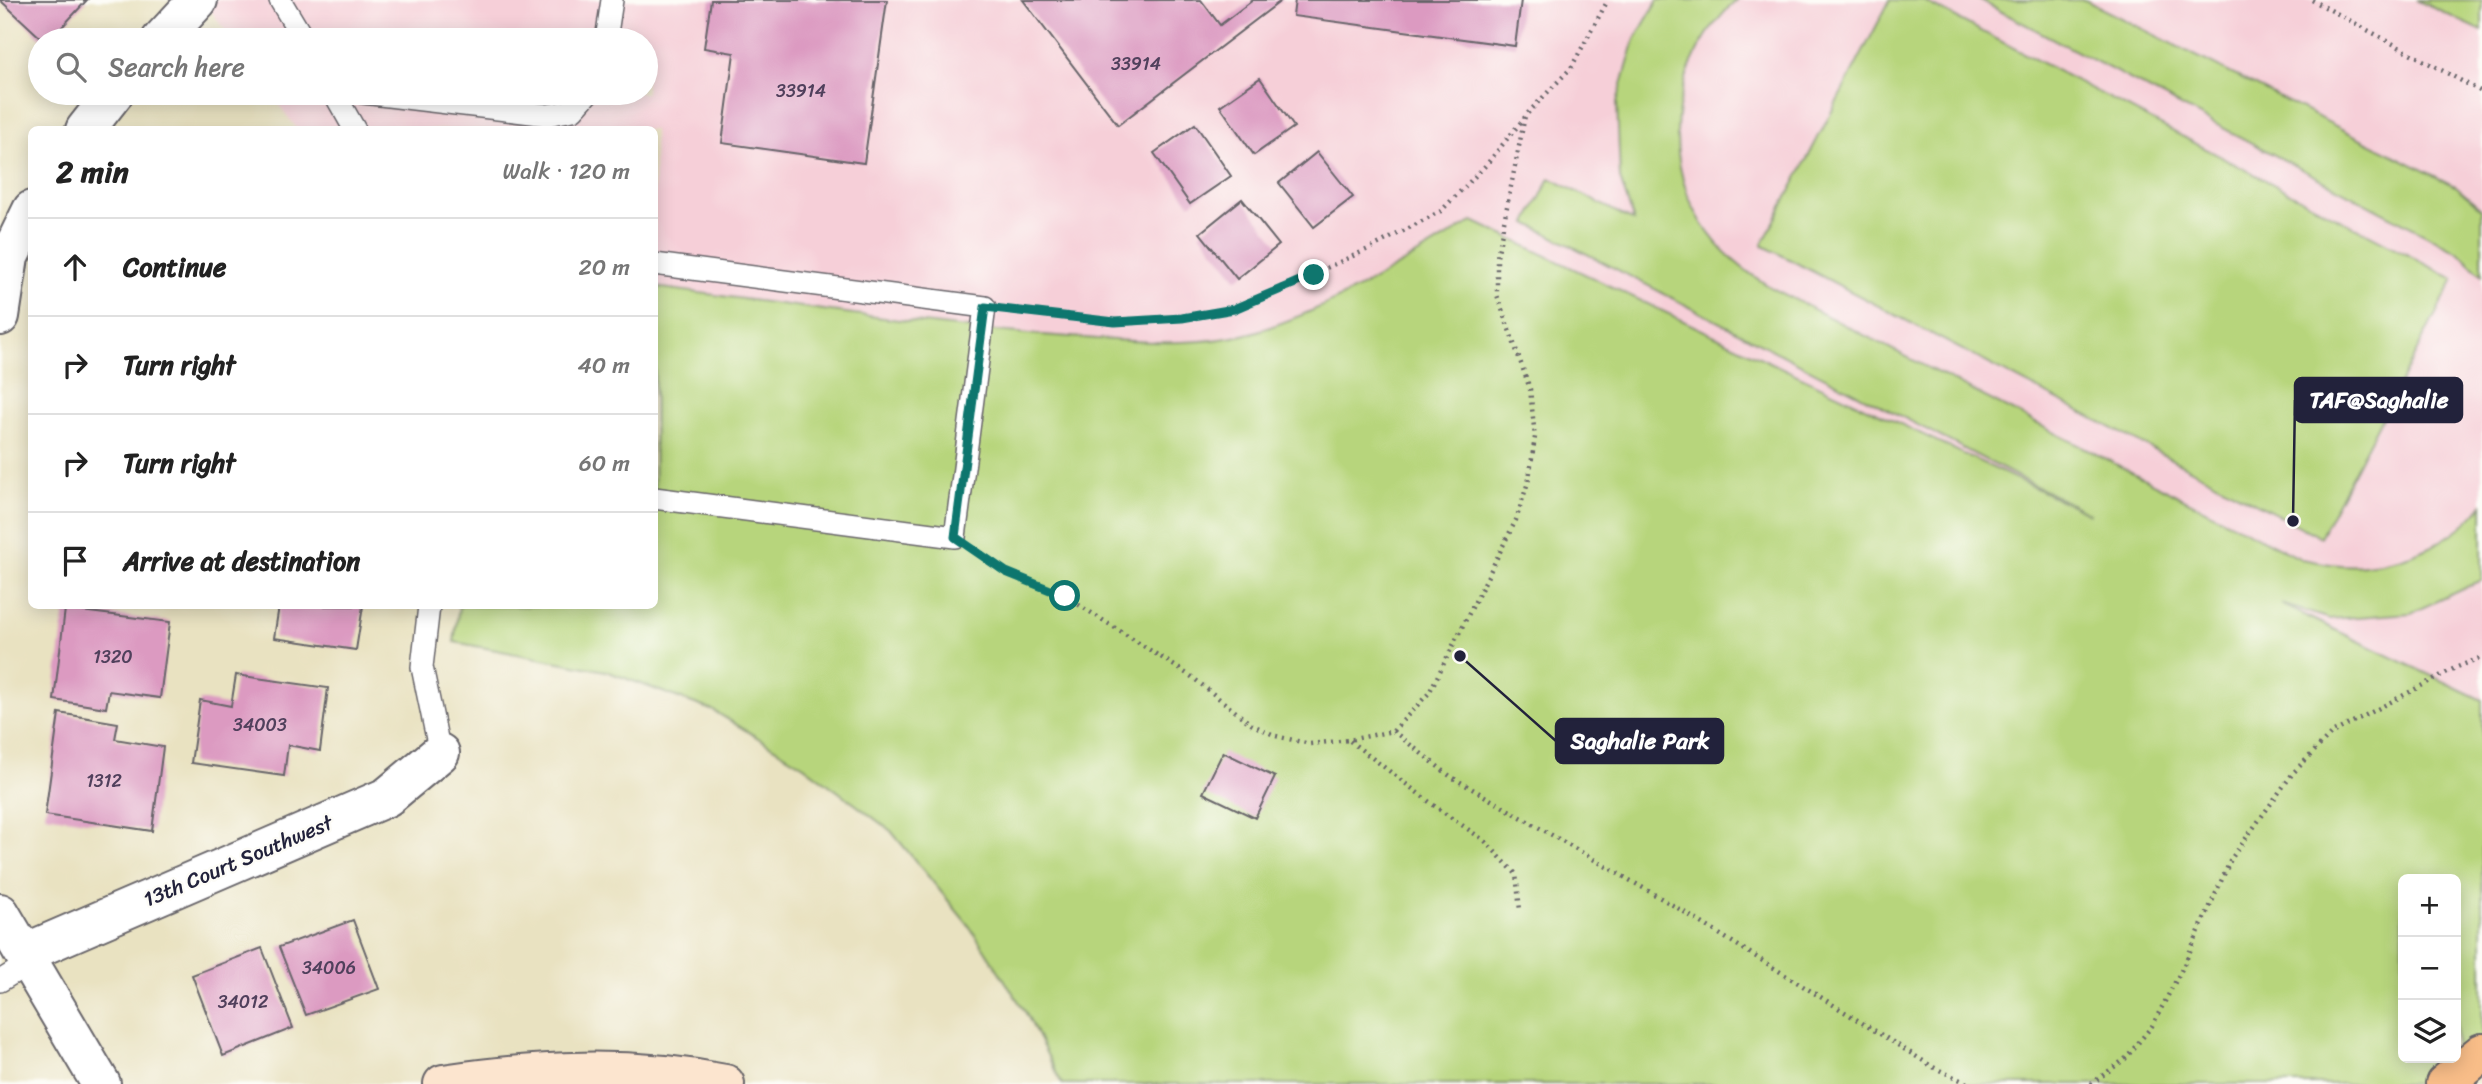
<!DOCTYPE html>
<html lang="en">
<head>
<meta charset="utf-8">
<style>
	:root { --surface:#fff; --page:#f2f2f2; --text:#222; --muted:#767676; --line:#e0e0e0 }
	body { margin:0; font-family:Sriracha,sans-serif; background:var(--page); color:var(--text) }
	.controls { position:absolute; right:21px; bottom:21px; display:grid; overflow:hidden; border-radius:10px; box-shadow:0 4px 18px #0003 }
	.controls button { width:63px; height:63px; display:grid; place-items:center; padding:0; border:0; border-bottom:2px solid var(--line); background:var(--surface); color:var(--text); font:35px sans-serif }
	.stop { position:absolute; width:21px; height:21px; margin:-16px; border:5px solid #0f766e; border-radius:50%; background:#fff }
	.stop.end { background:#0f766e; border-color:#fff; box-shadow:0 2px 7px #0008 }
	.list { margin:0; padding:0; list-style:none }
	h2 { display:flex; justify-content:space-between; align-items:center; height:91px; margin:0; padding:0 28px; font-size:30px }
	h2 small { font-size:23px; font-weight:400; color:var(--muted) }
	.list li { display:grid; grid-template-columns:46px 1fr auto; gap:21px; align-items:center; box-sizing:border-box; height:98px; padding:0 28px; border-top:2px solid var(--line) }
	.list b { display:block; font-size:26px; white-space:nowrap }
	.list em { font-size:23px; font-style:normal; color:var(--muted) }
	.icon { flex:none; width:38px; height:38px; fill:none; stroke:currentColor; stroke-width:2; stroke-linecap:round; stroke-linejoin:round }
	.map { position:relative; flex:none; width:2482px; height:1084px; overflow:hidden }
	.search { position:absolute; background:var(--surface); box-shadow:0 4px 18px #0003; left:28px; top:28px; width:630px; height:77px; display:flex; align-items:center; gap:18px; box-sizing:border-box; padding:0 24px; border-radius:38px; color:var(--muted); font-size:26px }
	.panel { position:absolute; background:var(--surface); box-shadow:0 4px 18px #0003; left:28px; top:126px; width:630px; height:483px; border-radius:10px }
	.map>svg:first-child { display:block }
</style>
</head>
<body>
<div class="map">
<svg width="2482" height="1084" viewBox="0 0 2482 1084">
	<rect width="100%" height="100%" fill="#fdfcf7"/>
	<filter id="ink" filterUnits="userSpaceOnUse"><feTurbulence type="fractalNoise" baseFrequency=".0143" numOctaves="2"/><feDisplacementMap in="SourceGraphic" scale="14" xChannelSelector="R" yChannelSelector="G"/><feConvolveMatrix kernelMatrix="1 2 1 2 8 2 1 2 1" color-interpolation-filters="sRGB"/></filter>
	<filter id="wash" filterUnits="userSpaceOnUse"><feTurbulence type="fractalNoise" baseFrequency=".00686" numOctaves="4" result="noise"/><feDisplacementMap in="SourceGraphic" scale="28" xChannelSelector="R" yChannelSelector="G"/><feGaussianBlur stdDeviation="1.57" result="paint"/><feColorMatrix in="noise" values="0 0 0 0 0 0 0 0 0 0 0 0 0 0 0 0 0 1.4 0 .05"/><feComposite in="paint" operator="in"/></filter>
	<g filter="url(#wash)">
		<rect width="100%" height="100%" fill="#e9e2c1"/>
		<path fill="#f6cfd8" d="M203 0H2482V700L1473 221 1358 290 1309 314 1248 334 1195 341 1132 342 1009 333 655 287 654 130 297 129 270 93H646V40H232Z"/>
		<path fill="#b7d57c" stroke="#6c7c5c" stroke-width="2" fill-rule="evenodd" d="M1658 0H1737C1675 55 1657 152 1702 223 1720 252 1744 271 1772 288L2301 559C2322 563 2343 567 2365 565 2407 562 2456 540 2482 505V580L2411 613 2330 619 2281 604 2482 700V1053L2445 1084H1062L1026 1013 970 927 891 831 804 766 714 711 606 671 454 642 459 606H654L655 287C793 305 932 328 1071 337 1126 341 1197 348 1251 333 1333 309 1400 265 1473 221L2090 514 1527 223 1550 178 1634 221 1620 179 1617 102 1635 39ZM2403 879H2456V1058H2403Z
			M1890 0H1922L2454 279 2320 537 1762 245Z
			M1979 0H2085L2455 186 2482 209V275L2457 251Z
			M2416 0H2482V31Z"/>
		<g id="blocks">
			<path fill="#dc9ac1" d="M0 0H87L50 40H43Z
				M711 0H887L864 163 722 143 734 53 704 48Z
				M1023 0H1201L1220 25 1253 0H1282L1118 125Z
				M1295 0H1521L1515 46 1293 16Z
				M1260 78 1294 127 1254 155 1220 106Z
				M1195 124 1231 176 1190 204 1154 153Z
				M1317 152 1353 197 1314 227 1279 183Z
				M1242 199 1279 245 1237 279 1200 233Z
				M279 606H363L356 650 274 638Z
				M65 609 170 622 160 698 109 691 106 708 54 700Z
				M236 675 328 688 320 751 288 745 284 776 191 763 200 700 231 706Z
				M59 713 118 723 115 739 163 747 152 831 45 815Z
				M1223 752 1275 777 1255 818 1203 793Z
				M353 920 379 989 306 1015 279 947Z
				M262 948 293 1028 223 1056 192 975Z"/>
		</g>
	</g>
	<g filter="url(#ink)">
		<use href="#blocks" fill-opacity="0" stroke="#68656a" stroke-width="2"/>
		<g fill="none" stroke-linecap="round" stroke-linejoin="round">
			<g stroke="#68656a" stroke-width="24">
				<path id="lane" d="M280 0 304 40
					M606 40 612 0
					M334 93 355 130
					M363 93 548 115 573 110 588 93
					M654 264 985 307 955 537 654 498
					M429 606 422 667 440 753
					M0 981 31 962"/>
			</g>
			<g stroke="#68656a" stroke-width="42">
				<path id="street" d="M161 40 198 0
					M85 130 114 93
					M0 316 9 257 32 210
					M0 913 101 1084
					M25 953 387 797 440 753"/>
			</g>
			<g stroke="#68656a" stroke-width="42">
				<path id="secondary" d="M443 1084C539 1070 628 1065 725 1084"/>
			</g>
			<g stroke="#68656a" stroke-width="42">
				<path id="primary" d="M2445 1084 2482 1053"/>
			</g>
			<path stroke="#68656a" stroke-width="4.5" stroke-dasharray="2 5" stroke-linecap="butt" d="M2312 0 2482 92
				M1015 311 1115 322 1182 318 1234 309 1373 247 1441 211 1486 165 1525 117
				M979 554 1006 572 1065 596 1192 677 1251 724 1276 736 1310 744 1349 740 1393 731 1429 693 1516 520 1529 479 1535 437 1530 389 1497 295V257L1525 116 1571 68 1608 0
				M1393 731 1450 776 1676 907 1933 1067 1969 1084
				M1350 741 1440 810 1485 841 1516 874 1520 910
				M2091 1084 2125 1059 2152 1026 2183 967 2231 859 2293 773 2332 733 2455 668 2482 657"/>
			<use href="#lane" stroke="#fff" stroke-width="21"/>
			<use href="#street" stroke="#fff" stroke-width="38"/>
			<use href="#secondary" stroke="#fce5cf" stroke-width="38"/>
			<use href="#primary" stroke="#f8bd88" stroke-width="38"/>
		</g>
	</g>
	<g fill="none" stroke-linecap="round" stroke-linejoin="round" filter="url(#ink)">
		<path stroke="#0f766e" stroke-width="9" d="M1065 596 1006 572 955 537 985 307 1115 322 1182 318 1234 309 1314 275"/>
	</g>
	<g text-anchor="middle" dominant-baseline="central" stroke-width="5" stroke-linejoin="round" paint-order="stroke">
		<g font-size="18" fill="#50405c">
			<text x="1136" y="64">33914</text>
			<text x="801" y="91">33914</text>
			<text x="113" y="657">1320</text>
			<text x="260" y="725">34003</text>
			<text x="104" y="781">1312</text>
			<text x="329" y="968">34006</text>
			<text x="243" y="1002">34012</text>
		</g>
		<g font-size="21" fill="#22223b" stroke="#fdfcf7">
			<text transform="translate(238 861) rotate(-23)">13th Court Southwest</text>
		</g>
	</g>
	<path fill="none" stroke="#22223b" stroke-width="2.5" d="M2293 521L2295 400M1460 656L1556 741"/>
	<g fill="#22223b" stroke="#fdfcf7" stroke-width="2.5">
		<circle cx="2293" cy="521" r="7"/>
		<circle cx="1460" cy="656" r="7"/>
	</g>
	<g fill="#22223b" stroke="#22223b" stroke-width="2.5">
		<rect x="2295" y="378" width="167" height="44" rx="7"/>
		<rect x="1556" y="719" width="167" height="44" rx="7"/>
	</g>
	<g font-size="23" text-anchor="middle" font-weight="bold" fill="#fff">
		<text x="2379" y="408">TAF@Saghalie</text>
		<text x="1640" y="749">Saghalie Park</text>
	</g>
</svg>
<div class="controls">
<button>+</button>
<button>−</button>
<button><svg class="icon" aria-label="layers" viewBox="0 0 24 24"><path d="M12 4l9 5-9 5-9-5zM3 14l9 5 9-5"/></svg></button>
</div>
<div class="stop" style="left:1065px;top:596px"></div>
<div class="stop end" style="left:1314px;top:275px"></div>
<div class="search"><svg class="icon" aria-label="search" viewBox="0 0 24 24"><circle cx="10" cy="10" r="6"/><path d="M15 15l6 6"/></svg>Search here</div>
<section class="panel">
<h2>2 min<small>Walk · 120 m</small></h2>
<ul class="list">
<li><svg class="icon" aria-label="ahead" viewBox="0 0 24 24"><path d="M12 20V5M6 11l6-6 6 6"/></svg><div><b>Continue</b></div><em>20 m</em></li>
<li><svg class="icon" aria-label="right" viewBox="0 0 24 24"><path d="M7 20v-9h11M14 6l5 5-5 5"/></svg><div><b>Turn right</b></div><em>40 m</em></li>
<li><svg class="icon" aria-label="right" viewBox="0 0 24 24"><path d="M7 20v-9h11M14 6l5 5-5 5"/></svg><div><b>Turn right</b></div><em>60 m</em></li>
<li><svg class="icon" aria-label="arrive" viewBox="0 0 24 24"><path d="M6 21V4h12l-3 4 3 4H6"/></svg><div><b>Arrive at destination</b></div></li>
</ul>
</section>
</div>
</body>
</html>
